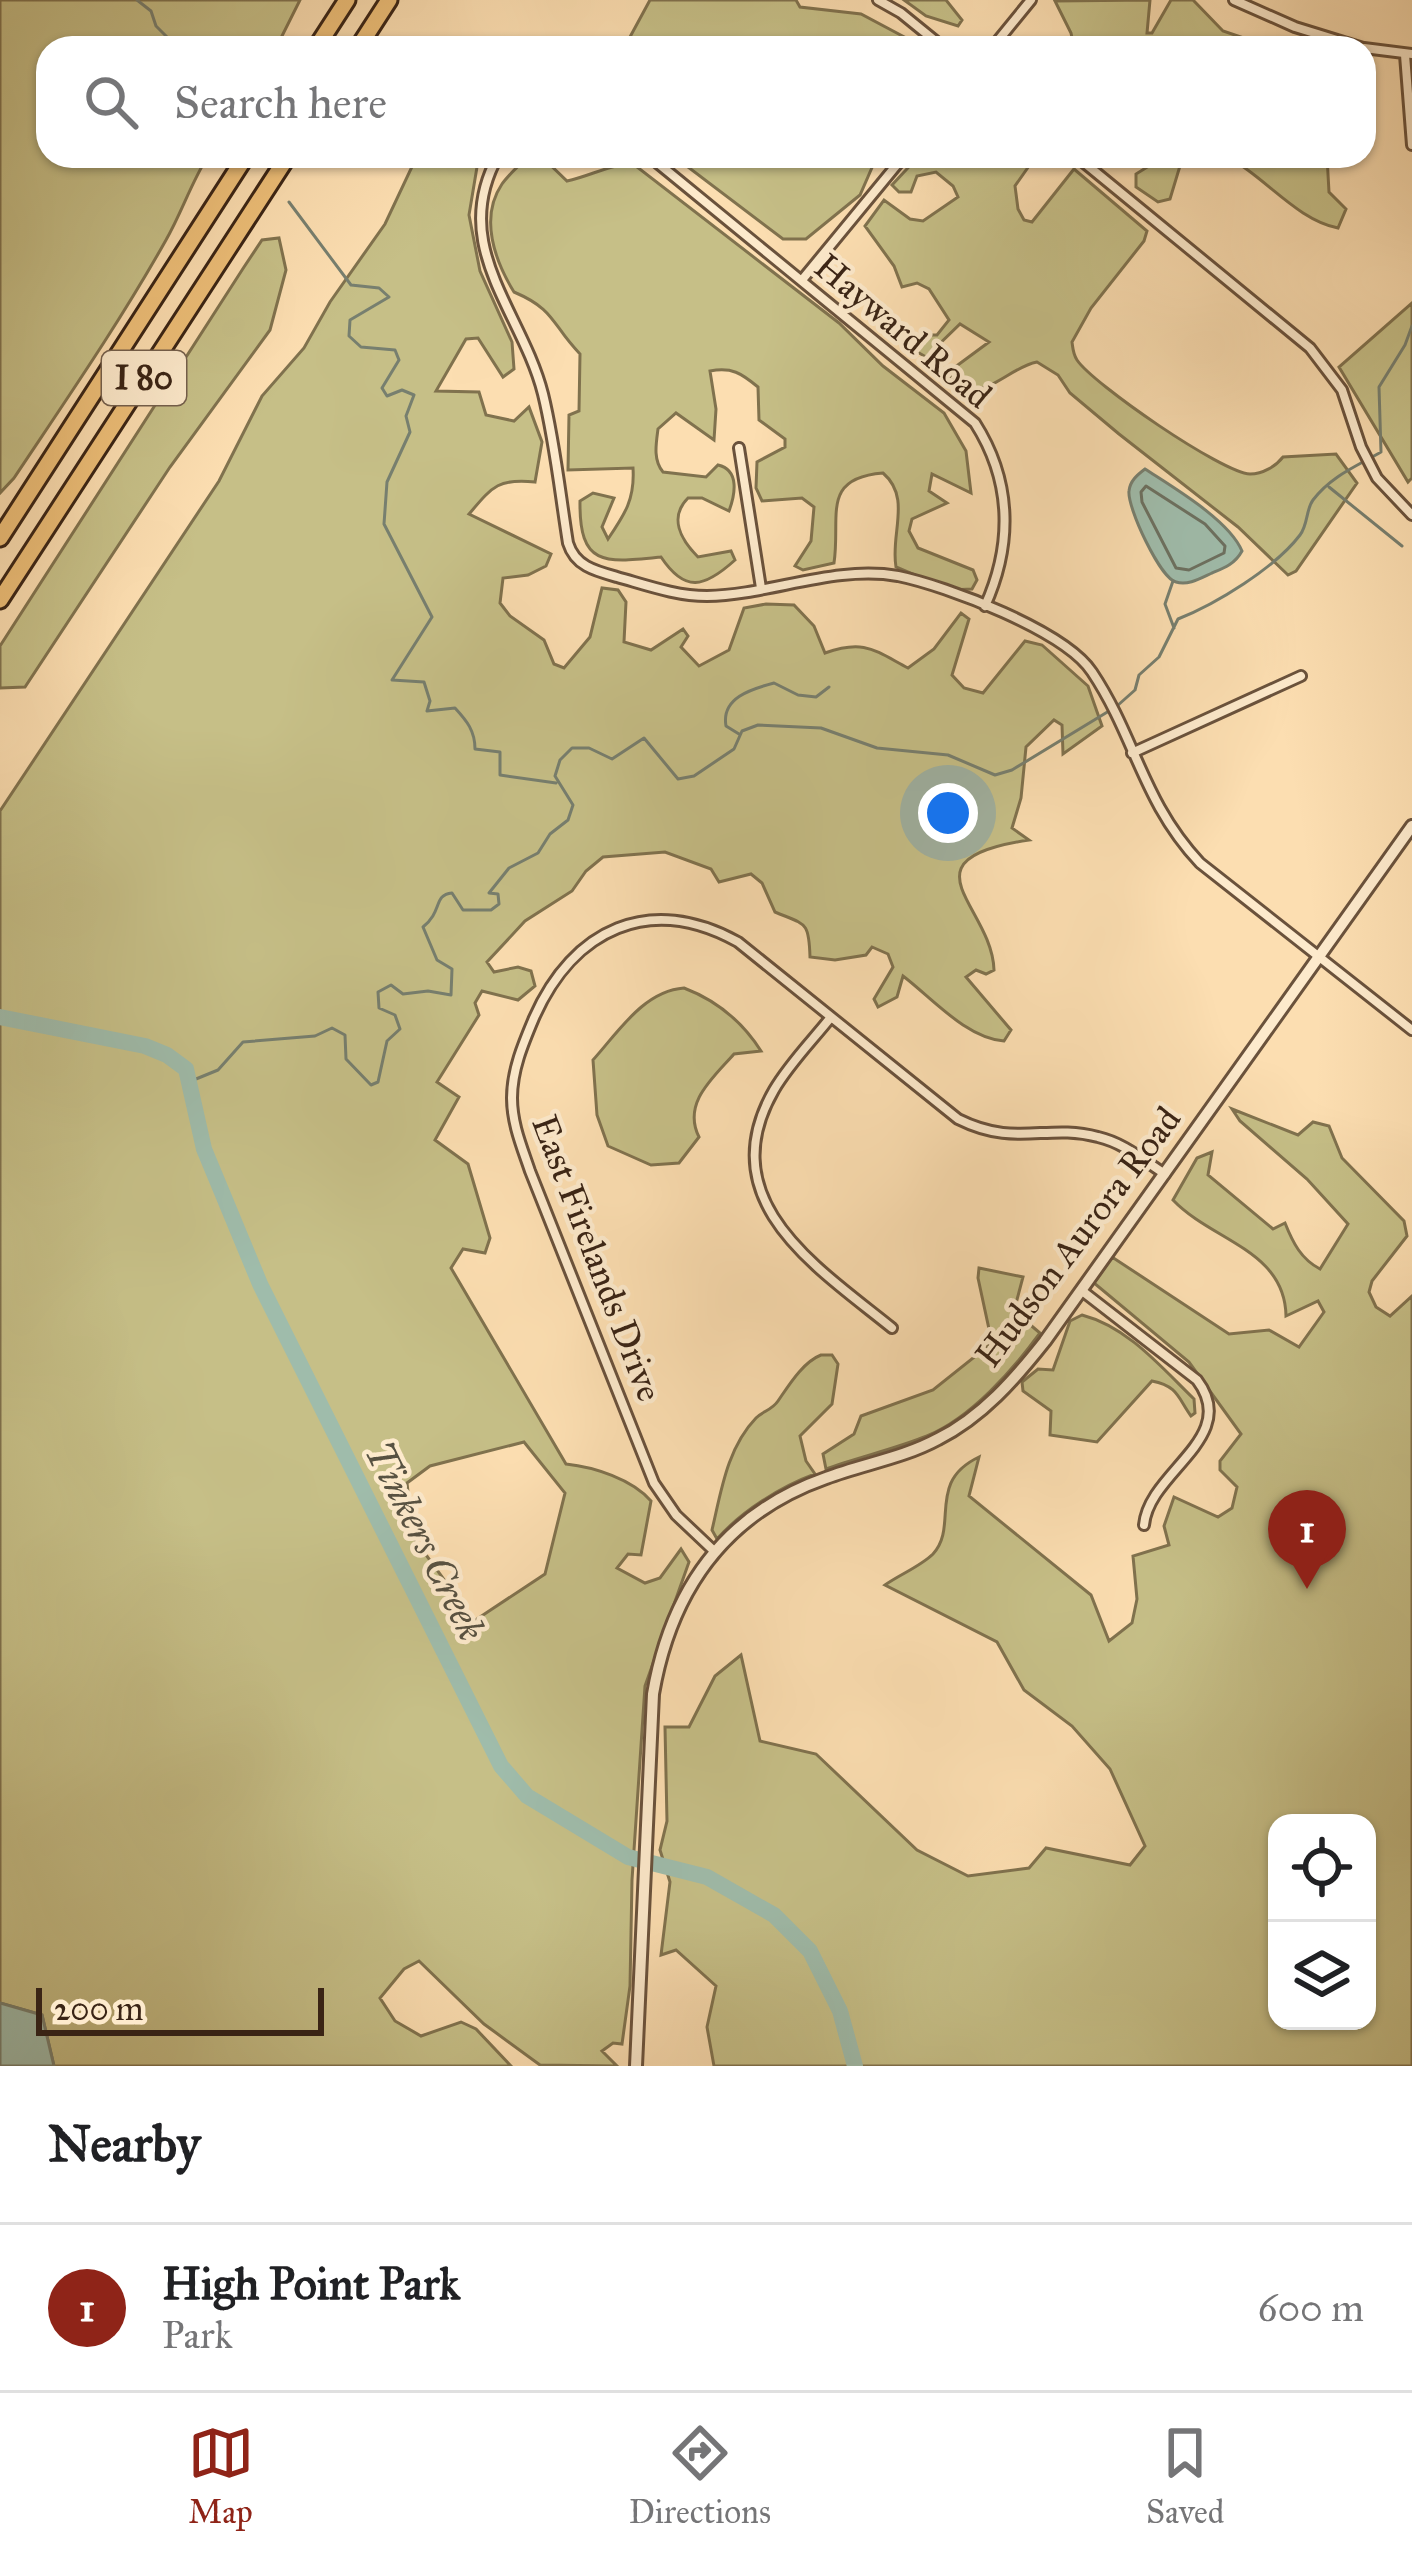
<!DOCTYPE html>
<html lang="en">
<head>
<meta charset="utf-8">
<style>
	:root { --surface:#fff; --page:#f6f6f6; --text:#202124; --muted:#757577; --line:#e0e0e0; --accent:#8f2418 }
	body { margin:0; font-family:"IM FELL Great Primer",serif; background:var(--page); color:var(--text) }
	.controls { position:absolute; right:36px; bottom:36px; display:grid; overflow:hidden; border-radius:24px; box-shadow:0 3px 9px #0004 }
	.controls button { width:108px; height:108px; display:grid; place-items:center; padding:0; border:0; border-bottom:3px solid var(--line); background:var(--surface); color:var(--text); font:60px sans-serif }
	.scale { position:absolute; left:36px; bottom:30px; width:288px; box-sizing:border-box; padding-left:12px; border:6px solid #3a2415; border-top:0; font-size:33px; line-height:42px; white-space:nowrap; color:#3a2415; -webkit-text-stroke:9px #fdeacc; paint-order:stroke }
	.you { position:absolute; left:948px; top:813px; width:42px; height:42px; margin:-30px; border:9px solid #fff; border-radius:50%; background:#1a73e8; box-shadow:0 0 0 18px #1a73e833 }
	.badge { display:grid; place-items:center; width:78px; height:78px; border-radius:50%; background:var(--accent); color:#fff; font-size:39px; font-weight:700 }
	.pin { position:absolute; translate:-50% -99px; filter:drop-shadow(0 3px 6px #0008) }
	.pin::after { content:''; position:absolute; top:63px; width:42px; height:36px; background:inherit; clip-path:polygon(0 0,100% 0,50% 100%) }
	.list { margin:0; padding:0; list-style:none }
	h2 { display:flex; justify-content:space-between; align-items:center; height:156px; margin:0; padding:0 48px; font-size:51px }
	h2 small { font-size:39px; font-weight:400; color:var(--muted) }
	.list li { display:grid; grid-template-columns:78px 1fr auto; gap:36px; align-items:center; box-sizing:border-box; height:168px; padding:0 48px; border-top:3px solid var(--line) }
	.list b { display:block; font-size:45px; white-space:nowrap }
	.list p { margin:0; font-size:39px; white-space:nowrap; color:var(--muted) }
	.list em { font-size:39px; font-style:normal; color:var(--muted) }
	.icon { flex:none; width:66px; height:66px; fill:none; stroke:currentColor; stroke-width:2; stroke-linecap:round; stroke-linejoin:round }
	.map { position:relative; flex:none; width:1412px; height:2066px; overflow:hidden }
	.search { position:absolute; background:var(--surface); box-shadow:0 3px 9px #0004; left:36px; right:36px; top:36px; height:132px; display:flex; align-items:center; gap:30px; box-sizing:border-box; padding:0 42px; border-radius:36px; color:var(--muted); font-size:45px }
	.sheet { height:324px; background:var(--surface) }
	nav { display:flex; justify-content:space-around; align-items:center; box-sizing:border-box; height:168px; border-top:3px solid var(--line); background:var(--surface); font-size:33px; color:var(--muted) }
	nav a { display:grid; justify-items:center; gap:6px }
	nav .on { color:var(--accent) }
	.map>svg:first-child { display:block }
</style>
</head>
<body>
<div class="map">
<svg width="1412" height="2066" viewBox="0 0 1412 2066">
	<rect width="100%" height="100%" fill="#fcdeb1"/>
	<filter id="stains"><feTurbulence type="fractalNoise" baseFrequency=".00167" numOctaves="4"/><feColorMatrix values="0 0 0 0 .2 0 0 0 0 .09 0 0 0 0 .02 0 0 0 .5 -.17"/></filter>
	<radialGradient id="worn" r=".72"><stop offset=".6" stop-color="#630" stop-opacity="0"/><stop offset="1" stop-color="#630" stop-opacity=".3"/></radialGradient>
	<path fill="#c6bf87" stroke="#80724e" stroke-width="3" fill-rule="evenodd" d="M0 0H300L276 48H48V156H208C191 183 182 212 166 240 120 322 66 400 14 478L0 493Z
		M650 0H796L800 7 861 14 925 48H624Z
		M904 0H946L962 20 958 26 926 16Z
		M1150 0 1147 33H1152L1171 0H1193L1223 31 1273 48H1074L1071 33 1055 1Z
		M417 156H473L478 161 469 215 480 271 512 342 514 369 503 377 478 338 466 339 436 391 479 392 486 415 514 421 529 407 542 442 535 482C498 478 492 487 469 514L551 554 546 566 528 575 503 578 500 603 510 616 544 640 554 664 564 668 590 637 602 588 618 590 626 602 624 642 651 650 683 629 688 636 681 647 699 666 729 650 744 608 766 604 794 605 814 626 825 653C864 639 874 650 908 668L934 649 961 613 969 619 952 675 964 688 983 693 1025 641 1042 645 1088 686 1102 726 1063 754 1062 725 1054 720 1026 747 1021 798 1012 828 1029 840C898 860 992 905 994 970L986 974 976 970 966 977 1011 1030 1004 1041C966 1038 932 998 903 976L897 997 878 1007 874 999 893 967 888 954 872 947 866 955 835 960 810 957C809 921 806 925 775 912L762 883 751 874 719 882 711 869 665 852 603 857 586 871 572 891 525 921 487 962 494 972 518 967 531 971 535 986 518 1000 482 991 475 1003 479 1015 437 1082 459 1097 435 1140 468 1164 490 1238 485 1253 463 1249 451 1268 566 1464C594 1467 632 1479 651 1501L641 1555 628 1554 617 1568 645 1583 660 1578 681 1549 689 1562 645 1686 632 1880 630 1986 622 2044 613 2043 602 2051 617 2066 540 2065 484 2024 419 1961 404 1969 380 1998 395 2021 421 2036 461 2022 476 2029 511 2066H54L42 2015 0 2003V811L219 481 262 396 304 348 330 302 385 224ZM524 1442 565 1493 545 1574 474 1621 413 1537 407 1483 430 1466Z
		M528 156H541L567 181C590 176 609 165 632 163L839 323 883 366 944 413 966 451 971 493 932 474 929 491 947 503 912 519 909 531 918 548 973 570 977 580 972 589 950 590 896 567C890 534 912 498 883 473 820 478 841 517 834 563L803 570 795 566 811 541 814 507 802 498 762 501 756 488 757 462 785 447V439L759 420 758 387C741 373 732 367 710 371L716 409 714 440 676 413 658 429C656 444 653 460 663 472L706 477 718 465C740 470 735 495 729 511L702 498H688C669 517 680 539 698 557L731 551 735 560C704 588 685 593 661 557 605 563 579 567 580 501L593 493 614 498 602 527 608 539C625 514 635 499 633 468L568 470 569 415 579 411 580 354C551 324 556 310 514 292 495 261 479 218 502 184 509 174 520 165 528 156Z
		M694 156H877L860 195 806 239H783L684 164Z
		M919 156H1036L1015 186 1018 209 1024 220 1032 222 1074 169 1147 231 1144 241 1091 308 1072 342C1073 349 1073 354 1077 360 1093 384 1222 473 1250 474 1263 474 1276 466 1283 457L1336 454 1357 483 1296 571 1288 575 1238 527 1119 434 1070 393 1058 375 1037 362C1005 368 980 411 947 373L989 342 960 324 926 357 893 338 891 333 899 328 917 335H937L949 320 929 289 917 283 902 287 894 266 865 226 884 200 910 219 923 221 958 197 953 186 936 172 917 176 911 192H899L892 185Z
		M1165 156H1183L1170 199 1158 202 1136 187V174Z
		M1225 156H1327L1329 192 1346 209 1338 228C1296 220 1264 175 1225 156Z
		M279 238 286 270 270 330 170 467 25 687 0 688V646L244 267 262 240Z
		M1412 303V478L1408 482 1339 367Z
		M684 988C718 1001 742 1021 761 1051L734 1054C713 1078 682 1103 699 1137L679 1163 651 1165 608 1146 597 1115 593 1060C619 1031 644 991 684 988Z
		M1232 1109 1298 1135 1313 1122 1329 1126 1342 1158 1404 1221 1407 1236 1372 1281 1369 1292 1376 1307 1390 1316 1412 1296V2066H714L707 2027 716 1986 676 1950 661 1955 670 1882 660 1850 667 1821 665 1727H689L715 1676 741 1655 760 1741 816 1754 917 1850 968 1876 1029 1868 1046 1848 1130 1865 1145 1846 1110 1769 1072 1726 1024 1690 997 1642 885 1585C899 1575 921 1566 933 1554 959 1526 926 1482 979 1457L969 1496 1091 1595 1109 1641 1132 1623 1137 1599 1133 1556 1169 1545 1164 1526 1174 1497 1218 1517 1232 1508 1237 1487 1220 1470V1461L1241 1434 1189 1362 1094 1283 1112 1257 1229 1334 1269 1330 1299 1347 1324 1312 1318 1301 1286 1316C1285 1250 1212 1241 1173 1200L1197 1158 1212 1152 1208 1175 1273 1229 1285 1223C1293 1243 1301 1259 1320 1269L1348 1224 1307 1179 1240 1121ZM1277 1823H1367V2021H1277Z
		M979 1268 1023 1277 1014 1311 1040 1333C1013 1370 971 1418 927 1436 895 1449 859 1457 826 1469L823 1454 854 1434 861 1416 933 1390 992 1343 978 1278Z
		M1082 1315C1128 1327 1161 1367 1194 1399L1195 1413 1191 1416C1178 1398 1178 1386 1152 1381L1097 1442 1050 1435 1051 1411 1023 1391 1022 1382 1038 1369 1053 1370 1070 1321Z
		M821 1355H832L838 1364 832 1404 800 1436 806 1461 815 1474C780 1487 742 1511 717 1539L712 1530C721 1492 727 1448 756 1418 763 1411 772 1410 778 1401 789 1385 803 1362 821 1355Z"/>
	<path fill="#9fbcab" stroke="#777f6f" stroke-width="3" d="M1145 469C1174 488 1229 520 1242 551 1235 564 1224 568 1212 573 1201 578 1188 586 1176 582 1160 578 1127 507 1129 491 1130 481 1137 475 1145 469Z
		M0 2003 42 2015 54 2066H0Z"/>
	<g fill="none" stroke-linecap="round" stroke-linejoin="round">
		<path stroke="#6c7060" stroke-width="3" d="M1146 486 1205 524 1225 546 1224 553 1189 570 1176 568 1142 502 1141 492Z"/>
		<path stroke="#777f6f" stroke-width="3" d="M137 0 151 11 156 26 178 48
			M289 202 351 285 379 288 389 297 350 320 349 336 361 347 395 350 399 360 382 388 387 396 402 390 414 395 406 416 410 432 387 482 384 524 432 617 392 680 424 682 430 701 427 711 455 708C467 721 475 731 475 749L500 752V775L556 783
			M1329 487 1402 546
			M1173 581 1165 604 1174 628
			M1117 706 1135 690 1139 675 1159 657 1178 619C1216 604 1275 568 1300 535 1308 525 1306 509 1313 500 1331 476 1357 466 1381 452L1379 387 1405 345 1412 326
			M739 734 726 726C721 698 751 689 774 683L798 695 816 697 829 687
			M196 1079 218 1070 243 1042 315 1036 332 1028 345 1035 346 1059 371 1085 378 1082 387 1041 400 1029 395 1015 379 1008 378 992 391 985 403 994 428 991 451 995 452 969 437 960 423 927C443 911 433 895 452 893L463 910H491L499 904 498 894 489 893 509 868 538 853 550 834 568 820 573 805 555 776 560 760 572 748H589L612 759 644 738 678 779 694 776 734 749 742 731 758 725 821 728 877 748 948 755 995 775 1012 770 1109 711"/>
		<path stroke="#9fbcab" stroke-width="16" d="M0 1017 145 1046 167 1055 186 1069 204 1149 260 1284 501 1766 527 1796 628 1857 707 1877 774 1915 810 1951 840 2011 855 2066"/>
		<g stroke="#6a523c" stroke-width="14">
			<path id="minor" d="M878 0 901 13 944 48
				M1234 0 1295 27 1363 48
				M992 48 1031 0
				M1364 48 1412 54
				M1405 55 1412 145
				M498 156C448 246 522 311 543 394 555 443 560 493 568 543 575 566 595 571 617 577 646 585 676 596 707 596 770 595 834 565 898 576 947 586 1065 631 1092 672 1136 738 1142 801 1200 863L1412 1030
				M649 156 975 423C1012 481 1013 544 985 606
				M1076 156 1310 348 1342 390 1361 447 1377 478 1412 515
				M802 280 904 156
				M739 448 761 588
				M1132 753 1301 676
				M831 1017C812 1041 789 1064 774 1090 710 1201 818 1268 892 1328
				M1081 1290 1197 1380C1241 1438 1149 1471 1144 1525
				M713 1550 676 1515 654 1483 530 1171C522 1147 512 1124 512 1098 512 1070 523 1044 534 1018 573 929 650 893 738 942L958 1119C1016 1148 1046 1123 1098 1137 1124 1143 1143 1160 1165 1174"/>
		</g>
		<g stroke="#6a523c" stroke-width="16">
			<path id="tertiary" d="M636 2066 653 1694C671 1590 724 1514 826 1478 863 1464 903 1458 938 1439 982 1417 1015 1379 1045 1341L1412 826"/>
		</g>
		<g stroke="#3a2415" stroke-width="21">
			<path id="motorway" d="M316 48 347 0
				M358 48 389 0
				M0 538 246 156
				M0 600 288 156"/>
		</g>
		<use href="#minor" stroke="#fdeacc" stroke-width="8"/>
		<use href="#tertiary" stroke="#fdeacc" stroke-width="10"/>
		<use href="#motorway" stroke="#eebf78" stroke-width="15"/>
	</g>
	<g text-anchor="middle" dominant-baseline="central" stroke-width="9" stroke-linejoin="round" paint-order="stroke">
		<rect fill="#fdeacc" stroke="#745f4c" stroke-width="3" x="102" y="351" width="84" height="54" rx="9"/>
		<g font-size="33" font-weight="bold" fill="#3a2415">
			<text x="144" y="378">I 80</text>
		</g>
		<g font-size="36" fill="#3a2415" stroke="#fdeacc">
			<text transform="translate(903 331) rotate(40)">Hayward Road</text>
			<text transform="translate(1078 1237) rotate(-53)">Hudson Aurora Road</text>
			<text transform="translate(597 1258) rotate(69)">East Firelands Drive</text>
		</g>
		<g font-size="39" font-style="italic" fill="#585242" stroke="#fdeacc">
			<text transform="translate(425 1541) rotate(63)">Tinkers Creek</text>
		</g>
	</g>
	<rect width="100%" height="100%" filter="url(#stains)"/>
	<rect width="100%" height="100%" fill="url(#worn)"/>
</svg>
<div class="controls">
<button><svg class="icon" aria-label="locate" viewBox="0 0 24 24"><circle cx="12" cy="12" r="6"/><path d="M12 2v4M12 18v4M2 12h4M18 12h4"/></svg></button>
<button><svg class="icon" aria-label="layers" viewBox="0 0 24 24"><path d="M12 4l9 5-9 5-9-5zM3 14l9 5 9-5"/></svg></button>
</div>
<div class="scale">200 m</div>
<div class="you"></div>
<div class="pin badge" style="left:1307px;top:1589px">1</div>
<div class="search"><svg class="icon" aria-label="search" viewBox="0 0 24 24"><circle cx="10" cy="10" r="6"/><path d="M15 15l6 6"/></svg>Search here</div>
</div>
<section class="sheet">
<h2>Nearby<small></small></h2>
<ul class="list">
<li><span class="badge">1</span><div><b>High Point Park</b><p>Park</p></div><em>600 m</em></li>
</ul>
</section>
<nav>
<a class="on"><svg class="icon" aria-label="map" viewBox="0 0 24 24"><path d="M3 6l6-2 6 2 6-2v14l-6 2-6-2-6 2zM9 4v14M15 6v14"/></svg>Map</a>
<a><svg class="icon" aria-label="directions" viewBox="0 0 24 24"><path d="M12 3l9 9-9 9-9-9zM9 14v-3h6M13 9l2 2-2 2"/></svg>Directions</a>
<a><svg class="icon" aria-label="saved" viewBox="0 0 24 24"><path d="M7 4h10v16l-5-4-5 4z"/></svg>Saved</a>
</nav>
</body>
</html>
